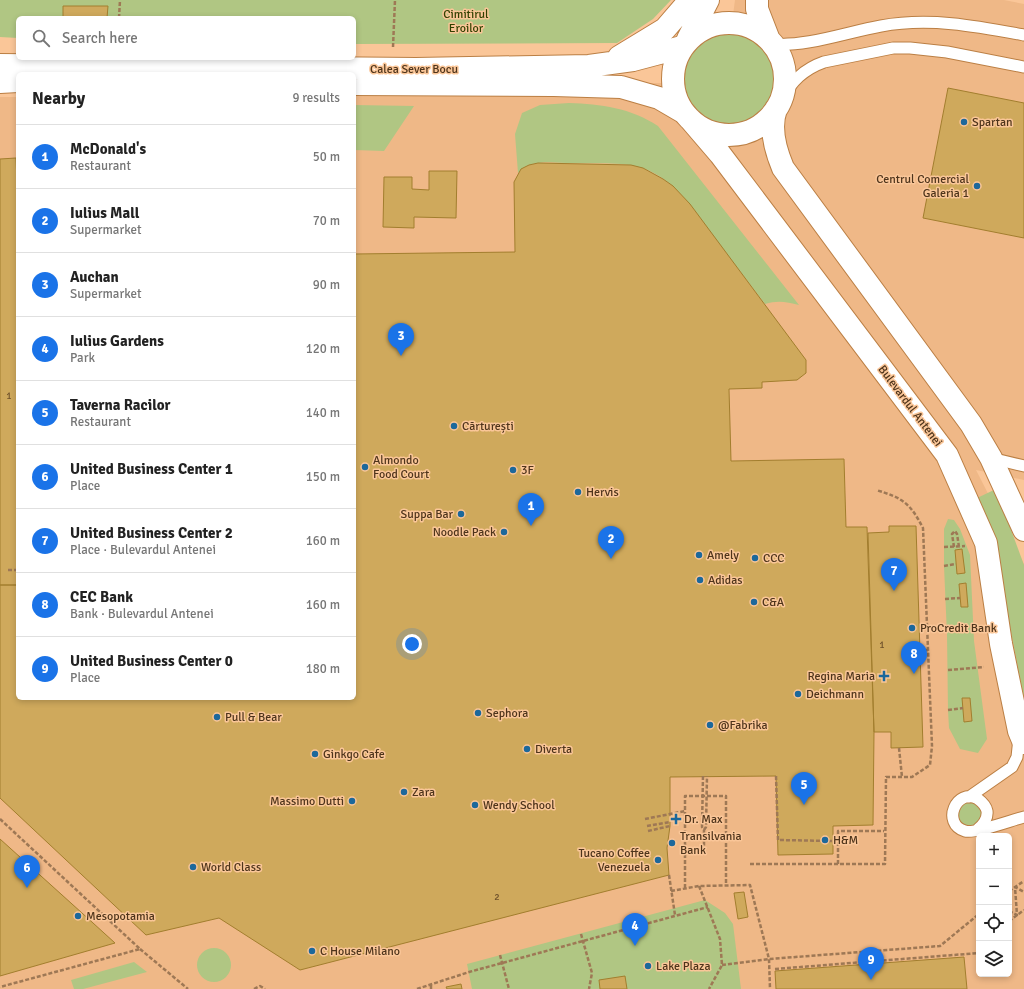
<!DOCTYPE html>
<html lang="en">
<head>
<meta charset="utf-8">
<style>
	:root { --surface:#fff; --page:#f2f2f2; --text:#222; --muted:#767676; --line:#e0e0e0; --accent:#1a73e8 }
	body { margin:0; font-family:Signika,sans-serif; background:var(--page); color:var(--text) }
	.controls { position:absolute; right:12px; bottom:12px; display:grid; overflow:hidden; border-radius:6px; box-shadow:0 2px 6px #0003 }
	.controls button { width:36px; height:36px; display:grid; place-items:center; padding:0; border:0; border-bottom:1px solid var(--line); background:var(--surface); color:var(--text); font:20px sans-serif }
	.you { position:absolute; left:412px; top:644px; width:14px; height:14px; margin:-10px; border:3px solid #fff; border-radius:50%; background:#1a73e8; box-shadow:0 0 0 6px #1a73e833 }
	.badge { display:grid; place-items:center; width:26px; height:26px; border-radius:50%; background:var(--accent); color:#fff; font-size:13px; font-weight:700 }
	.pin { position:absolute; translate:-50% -33px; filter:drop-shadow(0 1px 2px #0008) }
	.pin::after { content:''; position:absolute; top:21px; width:14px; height:12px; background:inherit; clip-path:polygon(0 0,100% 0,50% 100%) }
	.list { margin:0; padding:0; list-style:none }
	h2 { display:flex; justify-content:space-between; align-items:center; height:52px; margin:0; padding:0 16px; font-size:17px }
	h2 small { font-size:13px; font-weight:400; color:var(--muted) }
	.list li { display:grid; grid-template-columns:26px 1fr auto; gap:12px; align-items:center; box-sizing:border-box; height:64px; padding:0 16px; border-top:1px solid var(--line) }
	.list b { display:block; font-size:15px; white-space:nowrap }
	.list p { margin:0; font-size:13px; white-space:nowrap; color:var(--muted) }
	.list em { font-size:13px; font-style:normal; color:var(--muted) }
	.icon { flex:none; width:22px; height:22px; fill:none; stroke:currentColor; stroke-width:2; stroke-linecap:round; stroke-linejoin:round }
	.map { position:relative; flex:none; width:1024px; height:989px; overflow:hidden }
	.search { position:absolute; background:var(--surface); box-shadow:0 2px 6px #0003; left:16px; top:16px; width:340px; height:44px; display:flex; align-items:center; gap:10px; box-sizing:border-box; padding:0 14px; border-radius:6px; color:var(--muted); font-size:15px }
	.panel { position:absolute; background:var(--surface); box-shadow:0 2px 6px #0003; left:16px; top:72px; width:340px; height:628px; border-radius:6px }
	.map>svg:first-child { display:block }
</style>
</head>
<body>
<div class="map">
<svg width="1024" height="989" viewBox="0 0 1024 989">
	<rect width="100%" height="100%" fill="#fac698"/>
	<path fill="#efb887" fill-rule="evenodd" d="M735 0H1004L1024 4V480L976 470 1024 564V989H0V97H18V698H354V83H724ZM979 836H1009V974H979Z"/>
	<path fill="#b0c683" d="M0 0H671L653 19 617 43 354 44V18H18V38L0 37Z
		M718 24 745 26 754 29 772 44 783 67V92L763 124 745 133 736 135 716 134 675 97C667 63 685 34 718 24Z
		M569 103C601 104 631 108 658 126L799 305C787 302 778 300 765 304 749 283 733 262 717 241 697 214 676 179 642 168 620 161 595 164 572 163 554 163 531 158 518 173L515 134 522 113 540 105Z
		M354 105 414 106 384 151 354 150Z
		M996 489 1024 565V699L998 565 975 499Z
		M948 519 954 520 960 529 970 555 974 641 987 739 978 753 960 749 949 728 948 710 947 635 944 566V529Z
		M972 799 984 810 979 826 963 828 955 810 957 806Z
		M705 900 725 913 733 924 741 989H472L467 964Z
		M197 965a17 17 0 1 1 34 0a17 17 0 1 1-34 0Z
		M134 962 147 972 83 989H74L71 980Z"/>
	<path fill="#cfa95c" stroke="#a27e2e" d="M63 6H108L107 18H63Z
		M948 88 1024 103V238L923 218Z
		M16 158 18 208V585H0V159Z
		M538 163 631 165 643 168 663 179 673 186 690 204 806 360V373L797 380 762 382V388L729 389 731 461 844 459 846 527H867L874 732 873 825 833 826V854L778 855 776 776 670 777V826L667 848 669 875 300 970 219 918 146 935 0 798V585H18V698H354V254L515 252 514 182 521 169 529 165Z
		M429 171H457L456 218 414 217V228L383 227 384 177H412V189L429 190Z
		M889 526H916L923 747 891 748V732H874L868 533 889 532Z
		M962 549 965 573 957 574 955 550Z
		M966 583 968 607H961L959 584Z
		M962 698H970L972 721 964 722Z
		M0 839 82 913 115 943 0 976Z
		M744 892 748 917 738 919 734 893Z
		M964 957 967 989H776L775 971Z
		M625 976 627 989H600L599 980Z
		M461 984 462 989H447L446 987Z"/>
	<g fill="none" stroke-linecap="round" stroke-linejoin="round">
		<g stroke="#bb7f44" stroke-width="13">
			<path id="lane" d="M772 44C807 47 847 32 881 26 929 17 976 26 1024 35
				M781 100C792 81 804 69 824 62L893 48H910L947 52 1024 67
				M991 458 1024 466
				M969 797 1012 767 1017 757 1019 738
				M978 829C984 824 988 819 987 811 986 806 982 802 978 799 956 787 941 824 965 831 974 834 1012 820 1024 817"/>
		</g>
		<g stroke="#bb7f44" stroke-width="24">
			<path id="secondary" d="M757 0V9L769 40
				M673 79a56 56 0 1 1 112 0a56 56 0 1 1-112 0Z
				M688 39 708 0
				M619 57 665 29 690 0
				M0 65 416 69 589 66 633 60 682 47
				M0 82 18 81
				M354 84 554 85 621 87 659 98 683 112
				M776 109C769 128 775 149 783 168L971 424 991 458 1024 530
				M690 119 720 154 947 455 986 543 1001 644 1019 731 1024 743"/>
		</g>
		<path stroke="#9e7855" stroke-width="2.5" stroke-dasharray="4 2" stroke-linecap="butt" d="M119 18 120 0
			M393 47 395 0
			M944 547 965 546
			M954 547 952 534 955 531 957 534 959 547
			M944 566 956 564
			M8 570H18
			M945 599 960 598
			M920 650H928
			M948 670 984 667
			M948 710 963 708
			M899 748 902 777
			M703 776 702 827 704 830V846
			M776 776 778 840 833 841
			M0 819 140 949 0 987
			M645 819 685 811
			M647 826 670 822
			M704 830 706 827 707 776
			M648 831 670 826
			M750 864H885L886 777H912L930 765 932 746 923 528C910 503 903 498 876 490
			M838 864V831H884
			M669 875 675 915
			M699 886 720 939 722 965 709 989
			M685 888V796H726V886
			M671 891 699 886 750 885 769 959 770 989
			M1009 891 1024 881
			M1009 911 1017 915 1015 887 1024 892
			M1009 921 1024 910
			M581 934 592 973 589 989
			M140 949 188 989
			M500 955 509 989
			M722 965 769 959 940 946 979 914
			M775 969 979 953
			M431 985V989
			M254 989 260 986 265 989
			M417 989 469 972 708 907"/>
		<use href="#lane" stroke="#fff" stroke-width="11"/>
		<use href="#secondary" stroke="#fff" stroke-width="22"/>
	</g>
	<g fill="#1c689b" stroke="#fac698" stroke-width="1.5">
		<circle cx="964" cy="122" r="4"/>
		<circle cx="977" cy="186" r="4"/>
		<circle cx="454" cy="426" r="4"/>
		<circle cx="365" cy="467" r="4"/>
		<circle cx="513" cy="470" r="4"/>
		<circle cx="578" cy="492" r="4"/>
		<circle cx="461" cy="514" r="4"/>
		<circle cx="504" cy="532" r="4"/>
		<circle cx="699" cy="555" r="4"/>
		<circle cx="755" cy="558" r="4"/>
		<circle cx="700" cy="580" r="4"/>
		<circle cx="754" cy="602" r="4"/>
		<circle cx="912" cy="628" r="4"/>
		<path d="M882 670h4v4h4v4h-4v4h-4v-4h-4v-4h4z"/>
		<circle cx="798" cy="694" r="4"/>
		<circle cx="478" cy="713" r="4"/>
		<circle cx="217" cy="717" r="4"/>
		<circle cx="710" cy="725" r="4"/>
		<circle cx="527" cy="749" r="4"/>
		<circle cx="315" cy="754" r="4"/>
		<circle cx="404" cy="792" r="4"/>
		<circle cx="352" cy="801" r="4"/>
		<circle cx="475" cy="805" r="4"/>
		<path d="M674 813h4v4h4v4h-4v4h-4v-4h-4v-4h4z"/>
		<circle cx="825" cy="840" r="4"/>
		<circle cx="672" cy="843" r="4"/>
		<circle cx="658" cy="860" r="4"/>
		<circle cx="193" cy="867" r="4"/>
		<circle cx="78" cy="916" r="4"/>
		<circle cx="312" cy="951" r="4"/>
		<circle cx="648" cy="966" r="4"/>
	</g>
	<g text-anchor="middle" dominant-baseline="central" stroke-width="3" stroke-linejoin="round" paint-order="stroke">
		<g font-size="10" fill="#6e512b">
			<text x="9" y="396">1</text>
			<text x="882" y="645">1</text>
			<text x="497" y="897">2</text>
		</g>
		<g font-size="12" fill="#314100" stroke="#fac698">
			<text x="466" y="14">Cimitirul<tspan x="466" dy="14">Eroilor</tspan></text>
		</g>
		<g font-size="12" fill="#4e341b" stroke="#fac698">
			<text x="414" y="69">Calea Sever Bocu</text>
			<text transform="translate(910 406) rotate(53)">Bulevardul Antenei</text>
		</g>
		<g font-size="12" fill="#4e341b" stroke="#fac698" text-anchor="start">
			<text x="972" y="122">Spartan</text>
			<text x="969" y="179" text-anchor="end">Centrul Comercial<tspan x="969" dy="14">Galeria 1</tspan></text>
			<text x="462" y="426">Cărturești</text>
			<text x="373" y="460">Almondo<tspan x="373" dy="14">Food Court</tspan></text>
			<text x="521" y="470">3F</text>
			<text x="586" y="492">Hervis</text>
			<text x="453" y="514" text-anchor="end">Suppa Bar</text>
			<text x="496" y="532" text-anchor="end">Noodle Pack</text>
			<text x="707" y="555">Amely</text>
			<text x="763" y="558">CCC</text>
			<text x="708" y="580">Adidas</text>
			<text x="762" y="602">C&amp;A</text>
			<text x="920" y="628">ProCredit Bank</text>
			<text x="875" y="676" text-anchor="end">Regina Maria</text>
			<text x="806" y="694">Deichmann</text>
			<text x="486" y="713">Sephora</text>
			<text x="225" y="717">Pull &amp; Bear</text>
			<text x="718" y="725">@Fabrika</text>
			<text x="535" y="749">Diverta</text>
			<text x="323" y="754">Ginkgo Cafe</text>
			<text x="412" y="792">Zara</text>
			<text x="344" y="801" text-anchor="end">Massimo Dutti</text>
			<text x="483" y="805">Wendy School</text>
			<text x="684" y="819">Dr. Max</text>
			<text x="680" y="836">Transilvania<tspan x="680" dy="14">Bank</tspan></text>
			<text x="833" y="840">H&amp;M</text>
			<text x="650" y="853" text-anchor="end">Tucano Coffee<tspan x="650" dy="14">Venezuela</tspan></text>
			<text x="201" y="867">World Class</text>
			<text x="86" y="916">Mesopotamia</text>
			<text x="320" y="951">C House Milano</text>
			<text x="656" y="966">Lake Plaza</text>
		</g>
	</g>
</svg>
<div class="controls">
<button>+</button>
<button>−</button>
<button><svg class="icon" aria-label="locate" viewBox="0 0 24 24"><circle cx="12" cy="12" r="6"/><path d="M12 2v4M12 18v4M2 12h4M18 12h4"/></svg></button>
<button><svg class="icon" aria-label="layers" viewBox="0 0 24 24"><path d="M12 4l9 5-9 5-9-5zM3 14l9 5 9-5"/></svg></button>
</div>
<div class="you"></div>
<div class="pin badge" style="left:531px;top:526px">1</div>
<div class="pin badge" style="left:611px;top:559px">2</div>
<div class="pin badge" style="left:401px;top:356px">3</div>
<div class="pin badge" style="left:635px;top:946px">4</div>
<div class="pin badge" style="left:804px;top:805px">5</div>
<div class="pin badge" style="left:27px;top:888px">6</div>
<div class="pin badge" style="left:894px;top:591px">7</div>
<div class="pin badge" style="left:914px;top:674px">8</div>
<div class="pin badge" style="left:871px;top:980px">9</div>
<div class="search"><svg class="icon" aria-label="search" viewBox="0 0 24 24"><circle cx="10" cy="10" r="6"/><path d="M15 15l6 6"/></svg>Search here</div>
<section class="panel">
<h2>Nearby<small>9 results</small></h2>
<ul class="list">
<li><span class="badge">1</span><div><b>McDonald's</b><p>Restaurant</p></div><em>50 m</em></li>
<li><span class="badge">2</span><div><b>Iulius Mall</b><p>Supermarket</p></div><em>70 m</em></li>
<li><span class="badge">3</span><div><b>Auchan</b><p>Supermarket</p></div><em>90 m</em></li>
<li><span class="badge">4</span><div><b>Iulius Gardens</b><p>Park</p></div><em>120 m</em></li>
<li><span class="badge">5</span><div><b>Taverna Racilor</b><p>Restaurant</p></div><em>140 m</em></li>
<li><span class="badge">6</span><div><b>United Business Center 1</b><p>Place</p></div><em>150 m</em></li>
<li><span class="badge">7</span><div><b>United Business Center 2</b><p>Place · Bulevardul Antenei</p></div><em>160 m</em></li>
<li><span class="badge">8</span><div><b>CEC Bank</b><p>Bank · Bulevardul Antenei</p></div><em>160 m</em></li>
<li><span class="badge">9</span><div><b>United Business Center 0</b><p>Place</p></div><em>180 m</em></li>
</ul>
</section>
</div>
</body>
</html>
